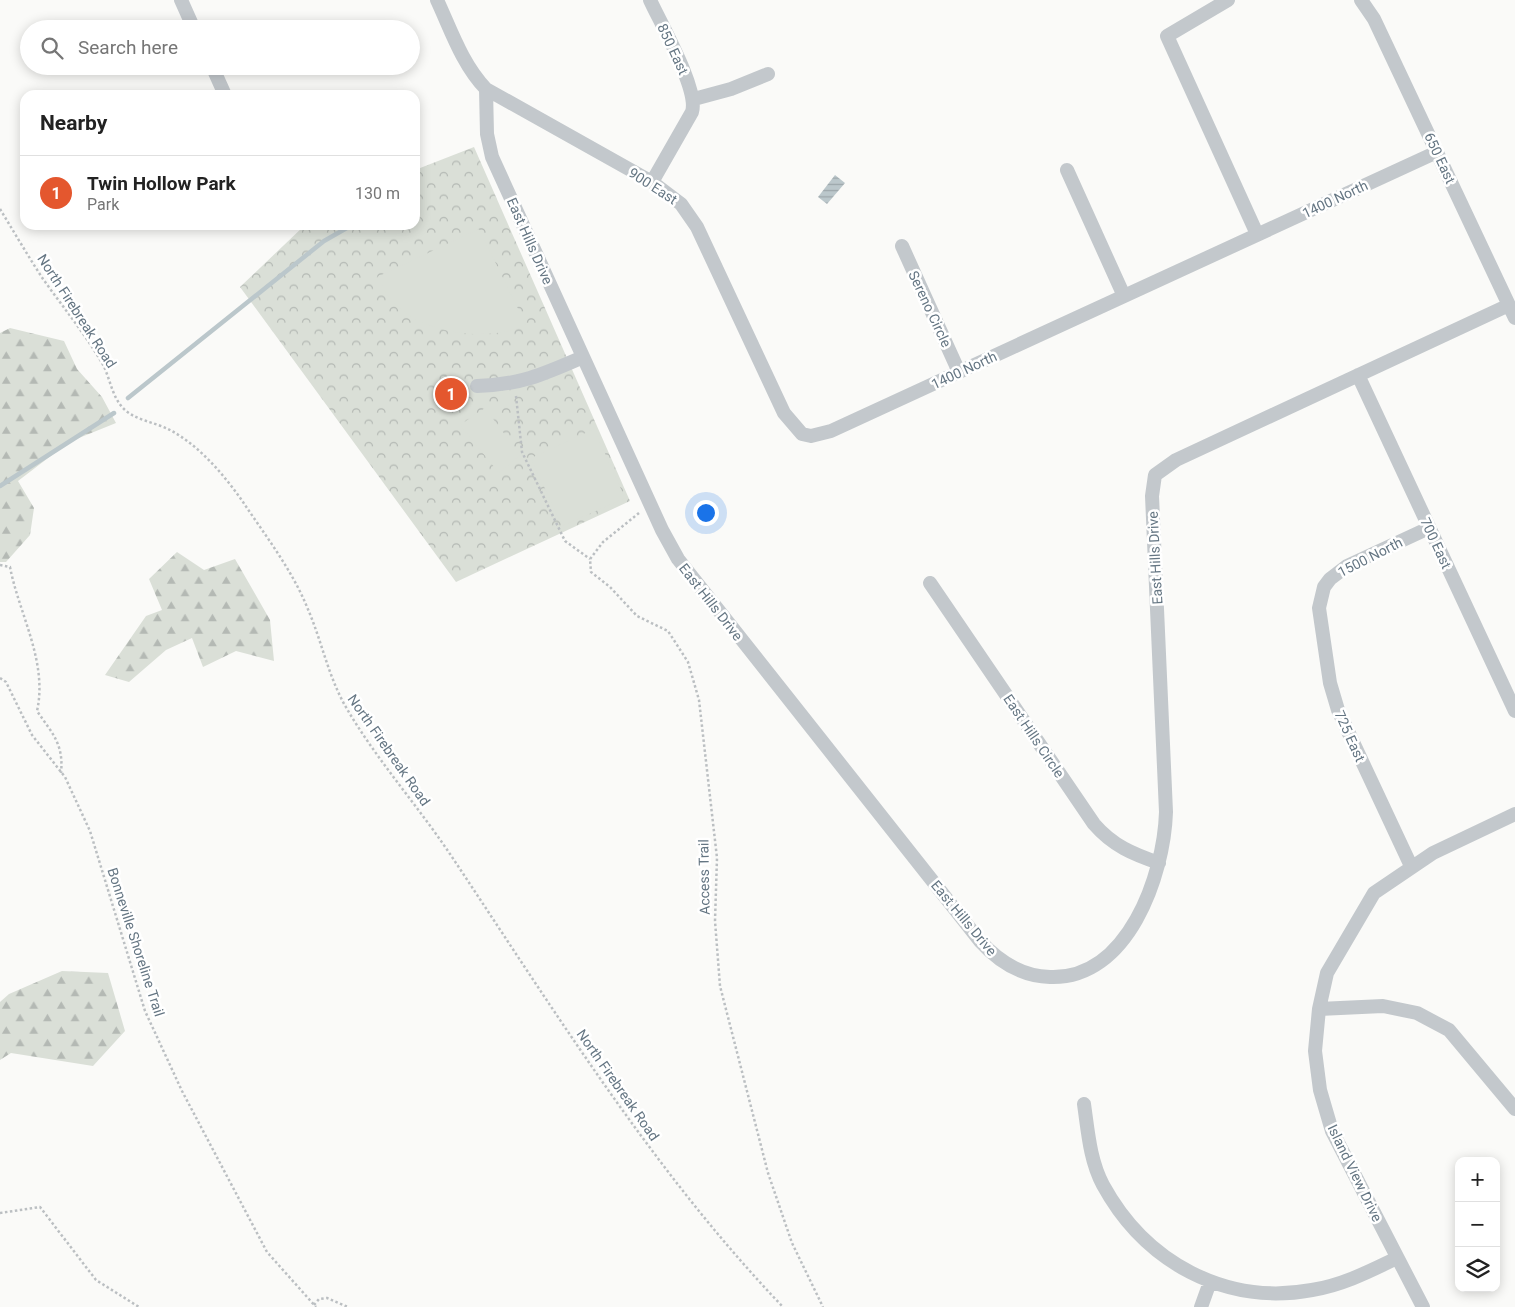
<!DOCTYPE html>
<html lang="en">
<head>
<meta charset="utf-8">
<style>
	:root { --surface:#fff; --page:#f2f2f2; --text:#222; --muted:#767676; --line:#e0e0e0; --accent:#e4572e }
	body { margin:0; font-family:Roboto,sans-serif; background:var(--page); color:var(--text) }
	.controls { position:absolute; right:15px; bottom:15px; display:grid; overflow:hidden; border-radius:10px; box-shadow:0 2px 12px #0003 }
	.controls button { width:45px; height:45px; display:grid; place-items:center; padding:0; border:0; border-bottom:1px solid var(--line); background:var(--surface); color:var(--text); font:25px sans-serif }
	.you { position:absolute; left:705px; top:512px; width:18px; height:18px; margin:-12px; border:4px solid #fff; border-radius:50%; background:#1a73e8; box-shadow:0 0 0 8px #1a73e833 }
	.badge { display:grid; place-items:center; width:32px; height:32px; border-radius:50%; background:var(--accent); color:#fff; font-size:16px; font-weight:700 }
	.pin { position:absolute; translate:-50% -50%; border:2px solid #fff; box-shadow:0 1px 5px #0006 }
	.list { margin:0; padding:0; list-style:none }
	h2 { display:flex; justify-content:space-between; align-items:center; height:65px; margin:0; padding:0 20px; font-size:21px }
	h2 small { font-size:16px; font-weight:400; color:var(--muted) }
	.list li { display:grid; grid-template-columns:32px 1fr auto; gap:15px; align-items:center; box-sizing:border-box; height:75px; padding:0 20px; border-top:1px solid var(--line) }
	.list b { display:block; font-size:19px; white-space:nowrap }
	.list p { margin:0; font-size:16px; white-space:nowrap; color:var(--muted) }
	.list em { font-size:16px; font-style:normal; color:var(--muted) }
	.icon { flex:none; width:28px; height:28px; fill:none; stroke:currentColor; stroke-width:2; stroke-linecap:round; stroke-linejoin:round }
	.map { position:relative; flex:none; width:1515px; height:1307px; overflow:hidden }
	.search { position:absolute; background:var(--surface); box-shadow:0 2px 12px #0003; left:20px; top:20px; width:400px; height:55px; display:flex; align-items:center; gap:12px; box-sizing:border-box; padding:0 18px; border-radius:28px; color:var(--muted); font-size:19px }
	.panel { position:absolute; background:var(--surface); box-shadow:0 2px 12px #0003; left:20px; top:90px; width:400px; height:140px; border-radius:15px }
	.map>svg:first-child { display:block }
</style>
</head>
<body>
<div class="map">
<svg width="1515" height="1307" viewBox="0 0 1515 1307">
	<defs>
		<pattern id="forest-firs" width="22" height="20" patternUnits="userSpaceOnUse" patternTransform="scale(1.25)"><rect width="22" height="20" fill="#dadfd7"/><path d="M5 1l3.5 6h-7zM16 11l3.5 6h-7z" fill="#b4b9b4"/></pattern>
		<pattern id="park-crowns" width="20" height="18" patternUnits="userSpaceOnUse" patternTransform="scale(1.25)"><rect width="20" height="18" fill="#dadfd7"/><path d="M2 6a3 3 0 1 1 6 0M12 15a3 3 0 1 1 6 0" fill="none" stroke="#b4b9b4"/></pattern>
		<pattern id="water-rules" width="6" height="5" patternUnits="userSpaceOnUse" patternTransform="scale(1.25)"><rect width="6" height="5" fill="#bbc7cb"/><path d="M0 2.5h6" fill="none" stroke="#9ca6aa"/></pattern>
	</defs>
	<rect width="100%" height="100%" fill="#fafaf8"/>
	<path fill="url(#forest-firs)" d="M10 328 64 341 77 369 102 397 116 423 69 442 18 481 34 508 30 535 6 562H0V333Z
		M177 552 204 570 235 559 270 620 274 661 236 651 203 667 192 638 166 650 129 682 105 675 146 616 162 610 149 579Z
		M62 971 108 973 125 1031 93 1066 11 1053 0 1060V1002L9 994Z"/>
	<path fill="url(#park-crowns)" d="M474 147 630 501 456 582 240 287 305 225H415V170Z"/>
	<path fill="#dadfd7" d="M479 229 526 325C487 343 420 334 392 300 386 294 382 285 377 277Z
		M485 408 520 455 499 473 460 425Z
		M594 429 625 498 562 526 531 458Z"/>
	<path fill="url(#water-rules)" d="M835 175 845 183 827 204 818 197Z"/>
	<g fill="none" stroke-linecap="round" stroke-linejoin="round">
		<path stroke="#bbc7cb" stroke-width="4.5" d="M128 398 324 241 352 225
			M0 486 114 413"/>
		<path stroke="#bbbfc2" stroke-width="2.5" stroke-dasharray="2.5 2.5" stroke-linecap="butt" d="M0 209C14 232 28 256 43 279 63 307 85 334 102 363 110 377 111 394 122 407 133 420 155 422 170 430 200 446 224 475 243 502 265 535 292 570 307 607 322 641 328 677 347 709 377 760 417 805 450 854 554 1010 653 1171 783 1307
			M516 396 522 452 565 541 590 559
			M639 513 603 542 590 559 591 572 610 587 637 616 668 631 688 662 699 700 717 858 715 921 720 986 768 1173 792 1243 823 1307
			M0 565 10 567C19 614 48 662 37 711 52 733 64 744 61 773
			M0 678 6 682 32 735 65 777 90 831 145 1011 182 1091 267 1252 316 1307
			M0 1213 40 1207 96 1280 139 1307
			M314 1305 319 1299 327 1298 348 1307"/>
		<path stroke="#c3c8cc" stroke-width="14" d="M181 0 194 29
			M437 0C451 30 462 64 486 89L652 182 681 204 697 227 784 413 802 434 811 436 831 431 1437 152
			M650 0C661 24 699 90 692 112L652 182
			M1228 0 1167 36 1257 234
			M1361 0 1374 19 1515 318
			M212 66 225 95
			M486 89 487 134 492 157 662 530 678 559 980 941C999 962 1021 976 1050 977 1128 980 1164 875 1166 812L1152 496 1155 475 1176 460 1509 305
			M694 99 731 89 768 74
			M1067 170 1124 296
			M902 246 959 372
			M1358 375 1515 711
			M477 386C520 385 544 374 583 357
			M930 583 1094 824C1113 846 1133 854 1159 863
			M1411 866 1338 710 1330 683 1319 608 1324 587 1330 579 1347 566 1429 528
			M1319 1009 1383 1006 1417 1013 1449 1030 1515 1109
			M1084 1104C1088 1132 1090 1161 1103 1185 1145 1262 1225 1306 1312 1290 1343 1285 1370 1271 1397 1258
			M1201 1307 1210 1282
			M1423 1307 1332 1131 1320 1090 1315 1051 1319 1009 1327 973 1374 893 1433 853 1515 814"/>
	</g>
	<g text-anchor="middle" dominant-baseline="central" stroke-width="5" stroke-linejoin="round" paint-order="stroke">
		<g font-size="14" fill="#657683" stroke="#fff">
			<text transform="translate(673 49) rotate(65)">850 East</text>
			<text transform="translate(1440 158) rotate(65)">650 East</text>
			<text transform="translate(653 186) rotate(33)">900 East</text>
			<text transform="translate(1335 199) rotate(-25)">1400 North</text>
			<text transform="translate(530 241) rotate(66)">East Hills Drive</text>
			<text transform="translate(930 309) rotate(65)">Sereno Circle</text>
			<text transform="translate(77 311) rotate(57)">North Firebreak Road</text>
			<text transform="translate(964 370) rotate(-25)">1400 North</text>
			<text transform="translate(1436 543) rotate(65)">700 East</text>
			<text transform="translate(1370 557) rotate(-27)">1500 North</text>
			<text transform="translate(1155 558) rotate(-93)">East Hills Drive</text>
			<text transform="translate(711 602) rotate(52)">East Hills Drive</text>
			<text transform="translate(1034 736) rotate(56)">East Hills Circle</text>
			<text transform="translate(1350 736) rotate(66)">725 East</text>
			<text transform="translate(389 750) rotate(55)">North Firebreak Road</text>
			<text transform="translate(704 877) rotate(-91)">Access Trail</text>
			<text transform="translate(964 918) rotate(50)">East Hills Drive</text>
			<text transform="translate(136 942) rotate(72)">Bonneville Shoreline Trail</text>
			<text transform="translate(618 1085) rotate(55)">North Firebreak Road</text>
			<text transform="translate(1355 1173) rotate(64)">Island View Drive</text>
		</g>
	</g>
</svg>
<div class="controls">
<button>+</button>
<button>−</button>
<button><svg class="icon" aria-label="layers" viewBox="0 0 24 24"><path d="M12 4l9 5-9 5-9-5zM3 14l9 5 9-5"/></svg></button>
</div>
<div class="you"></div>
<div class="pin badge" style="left:451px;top:394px">1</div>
<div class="search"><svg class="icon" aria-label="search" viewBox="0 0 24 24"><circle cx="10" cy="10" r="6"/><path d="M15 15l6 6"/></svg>Search here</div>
<section class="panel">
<h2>Nearby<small></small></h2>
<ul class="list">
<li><span class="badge">1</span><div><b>Twin Hollow Park</b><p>Park</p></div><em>130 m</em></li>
</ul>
</section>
</div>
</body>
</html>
